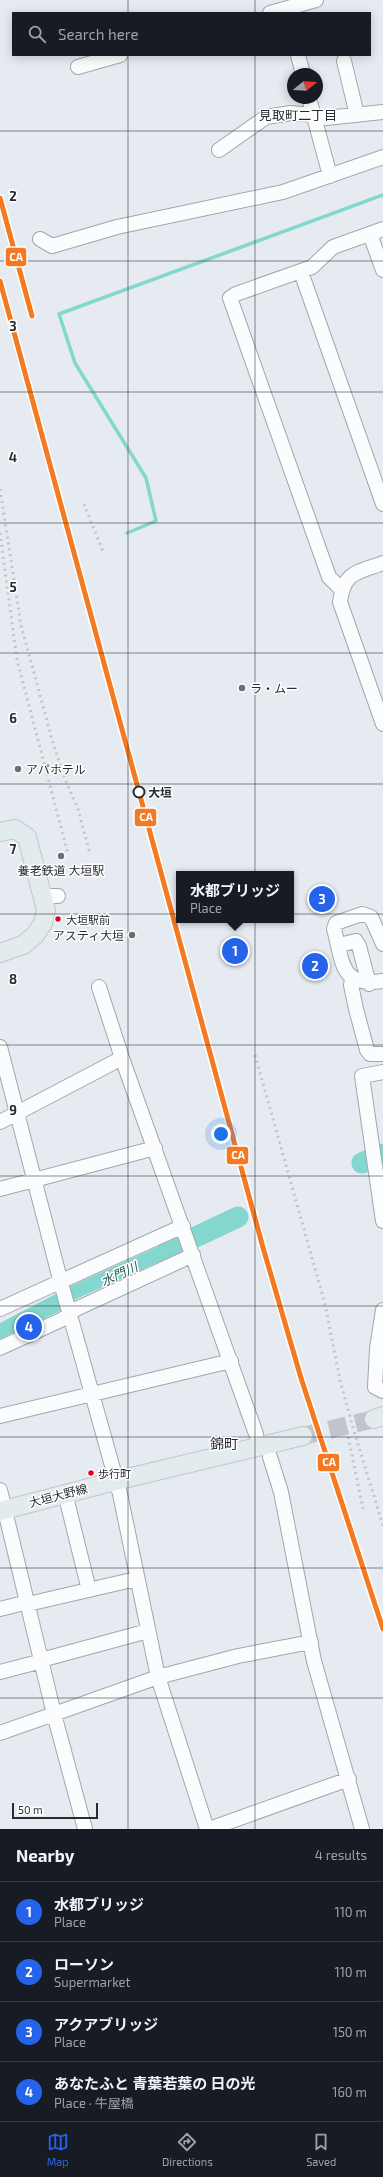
<!DOCTYPE html>
<html lang="en">
<head>
<meta charset="utf-8">
<style>
	:root { --surface:#171b24; --page:#242831; --text:#f1f3f6; --muted:#9ea1a6; --line:#363941; --accent:#2563eb }
	body { margin:0; font-family:"Exo 2","Noto Sans JP",sans-serif; background:var(--page); color:var(--text) }
	.compass { position:absolute; left:287px; top:68px; width:36px; height:36px; border-radius:50%; background:var(--surface); box-shadow:0 2px 10px #0003; rotate:72deg }
	.scale { position:absolute; left:12px; bottom:10px; width:86px; box-sizing:border-box; padding-left:4px; border:2px solid #282c30; border-top:0; font-size:11px; line-height:14px; white-space:nowrap; color:#282c30; -webkit-text-stroke:3px #fff; paint-order:stroke }
	.you { position:absolute; left:221px; top:1134px; width:14px; height:14px; margin:-10px; border:3px solid #fff; border-radius:50%; background:#1a73e8; box-shadow:0 0 0 6px #1a73e833 }
	.badge { display:grid; place-items:center; width:26px; height:26px; border-radius:50%; background:var(--accent); color:#fff; font-size:13px; font-weight:700 }
	.pin { position:absolute; translate:-50% -50%; border:2px solid #fff; box-shadow:0 1px 4px #0006 }
	.popup { position:absolute; left:176px; top:871px; width:118px; height:52px; box-sizing:border-box; display:grid; place-content:center; border-radius:0px; background:var(--surface); filter:drop-shadow(0 1px 3px #0005); font-size:13px; white-space:nowrap; color:var(--muted) }
	.popup b { font-size:15px; color:var(--text) }
	.popup::after { content:''; position:absolute; left:50%; top:100%; margin-left:-8px; border:8px solid transparent; border-top-color:var(--surface) }
	.list { margin:0; padding:0; list-style:none }
	h2 { display:flex; justify-content:space-between; align-items:center; height:52px; margin:0; padding:0 16px; font-size:17px }
	h2 small { font-size:13px; font-weight:400; color:var(--muted) }
	.list li { display:grid; grid-template-columns:26px 1fr auto; gap:12px; align-items:center; box-sizing:border-box; height:60px; padding:0 16px; border-top:1px solid var(--line) }
	.list b { display:block; font-size:15px; white-space:nowrap }
	.list p { margin:0; font-size:13px; white-space:nowrap; color:var(--muted) }
	.list em { font-size:13px; font-style:normal; color:var(--muted) }
	.icon { flex:none; width:22px; height:22px; fill:none; stroke:currentColor; stroke-width:2; stroke-linecap:round; stroke-linejoin:round }
	.map { position:relative; flex:none; width:383px; height:1829px; overflow:hidden }
	.search { position:absolute; background:var(--surface); box-shadow:0 2px 10px #0003; left:12px; right:12px; top:12px; height:44px; display:flex; align-items:center; gap:10px; box-sizing:border-box; padding:0 14px; border-radius:0px; color:var(--muted); font-size:15px }
	.sheet { height:292px; background:var(--surface) }
	nav { display:flex; justify-content:space-around; align-items:center; box-sizing:border-box; height:56px; border-top:1px solid var(--line); background:var(--surface); font-size:11px; color:var(--muted) }
	nav a { display:grid; justify-items:center; gap:2px }
	nav .on { color:var(--accent) }
	.map>svg:first-child { display:block }
</style>
</head>
<body>
<div class="map">
<svg width="383" height="1829" viewBox="0 0 383 1829">
	<rect width="100%" height="100%" fill="#e5ebf1"/>
	<path fill="#83d7ce" d="M179 1237 183 1251 74 1300 60 1311 0 1339V1323L71 1286Z"/>
	<g fill="none" stroke-linecap="round" stroke-linejoin="round">
		<path stroke="#83d7ce" stroke-width="3.5" d="M127 533 156 521 146 478 75 363 59 314 383 195"/>
		<path stroke="#83d7ce" stroke-width="21" d="M362 1163 383 1154
			M168 1250 238 1217"/>
		<path stroke="#bfc5ca" stroke-width="18" stroke-dasharray="18 9" stroke-linecap="butt" d="M303 1436 374 1419"/>
		<g stroke="#a2a7ab" stroke-width="16">
			<path id="minor" d="M270 13 316 0
				M298 55 303 74
				M344 61 357 115
				M78 67 120 55
				M309 98 330 176
				M219 150 266 117 291 113 314 115 326 118 383 112
				M370 234 383 270
				M40 239 52 246 117 227 283 192 383 157
				M301 272 383 504
				M383 563C357 573 344 571 340 602L383 724
				M341 589 329 577 230 298 236 294 312 267 333 247 383 229
				M44 896H58
				M383 944 371 917 362 914 336 923 334 929C343 962 340 988 383 981
				M339 945 356 941 359 946 369 984
				M352 979 351 985 356 1009 367 1050 370 1054H383
				M99 987 122 1058 256 1434
				M0 1047 61 1283 120 1494 158 1677 207 1829
				M383 1072 362 1076 383 1221
				M0 1122 122 1058
				M0 1189 155 1148
				M0 1309 183 1226
				M383 1310 377 1348 375 1387 383 1391
				M0 1348 63 1319 76 1309 193 1255
				M0 1416 231 1361
				M270 1457 281 1492 314 1661 362 1829
				M0 1490 54 1714 0 1733
				M65 1493 89 1590
				M28 1604 136 1579
				M0 1609 28 1602
				M41 1660 148 1631
				M0 1672 42 1661
				M85 1829 54 1714 158 1677 238 1656 311 1642
				M209 1829 349 1779"/>
		</g>
		<g stroke="#c2c6c9" stroke-width="20">
			<path id="major" d="M0 832 15 829 27 837 46 910 43 923 35 935 23 945 0 953
				M374 1419 383 1416
				M0 1511 115 1481 303 1436"/>
		</g>
		<use href="#minor" stroke="#fbfcfd" stroke-width="14"/>
		<use href="#major" stroke="#e2ebee" stroke-width="18"/>
		<path stroke="#c3c4c6" stroke-width="3" stroke-dasharray="2 4" stroke-linecap="butt" d="M0 489 21 625 53 743 65 779 78 809 90 854
			M84 504 104 554
			M0 533 17 660 68 854
			M255 1055 325 1304 340 1380 352 1424 383 1526
			M347 1431 363 1509"/>
		<g stroke="#fff" stroke-width="8">
			<path id="rail-1" d="M0 198 32 316
				M0 281 262 1244 301 1378 383 1629"/>
		</g>
		<use href="#rail-1" stroke="#f47921" stroke-width="5"/>
	</g>
	<path fill="none" stroke="#282c30" stroke-width="1" stroke-opacity="0.55" d="M128 0V13M255 0V13M128 55V1829M255 55V1829M0 131H383M0 261H383M0 392H383M0 523H383M0 653H383M0 784H383M0 914H383M0 1045H383M0 1176H383M0 1306H383M0 1437H383M0 1568H383M0 1698H383"/>
	<g fill="#6a6f74" stroke="#fff" stroke-width="1.5">
		<circle cx="242" cy="688" r="4"/>
		<circle cx="18" cy="769" r="4"/>
		<circle cx="61" cy="856" r="4"/>
		<circle cx="132" cy="935" r="4"/>
	</g>
	<circle fill="#fff" stroke="#282c30" stroke-width="2" cx="139" cy="792" r="5.5"/>
	<g fill="#e4002b" stroke="#fff" stroke-width="1.5">
		<circle cx="58" cy="919" r="3.5"/>
		<circle cx="91" cy="1473" r="3.5"/>
	</g>
	<g text-anchor="middle" dominant-baseline="central" stroke-width="3" stroke-linejoin="round" paint-order="stroke">
		<g font-size="11" fill="#282c30" stroke="#fff" text-anchor="start">
			<text x="66" y="919">大垣駅前</text>
			<text x="98" y="1473">歩行町</text>
		</g>
		<g font-size="12" fill="#282c30" stroke="#fff" text-anchor="start">
			<text x="250" y="688">ラ・ムー</text>
			<text x="26" y="769">アパホテル</text>
			<text x="61" y="870" text-anchor="middle">養老鉄道 大垣駅</text>
			<text x="124" y="935" text-anchor="end">アスティ大垣</text>
		</g>
		<g font-size="12" font-weight="bold" fill="#282c30" stroke="#fff" text-anchor="start">
			<text x="148" y="792">大垣</text>
		</g>
		<g font-size="12" fill="#282c30" stroke="#fff">
			<text transform="translate(58 1495) rotate(-15)">大垣大野線</text>
		</g>
		<g font-size="13" fill="#282c30" stroke="#fff">
			<text x="298" y="115">見取町二丁目</text>
		</g>
		<g font-size="13" font-style="italic" fill="#285a53" stroke="#fff">
			<text transform="translate(119 1274) rotate(-25)">水門川</text>
		</g>
		<g font-size="14" fill="#282c30" stroke="#fff">
			<text x="224" y="1443">錦町</text>
		</g>
	</g>
	<g font-size="13" text-anchor="middle" font-weight="bold" fill="#282c30" stroke="#fff" stroke-width="3" stroke-linejoin="round" paint-order="stroke">
		<text x="13" y="201">2</text>
		<text x="13" y="331">3</text>
		<text x="13" y="462">4</text>
		<text x="13" y="592">5</text>
		<text x="13" y="723">6</text>
		<text x="13" y="854">7</text>
		<text x="13" y="984">8</text>
		<text x="13" y="1115">9</text>
	</g>
	<g stroke="#fff" stroke-width="1.5">
		<rect x="5" y="247" width="22" height="20" rx="4" fill="#f47921"/>
		<rect x="134" y="808" width="23" height="19" rx="4" fill="#f47921"/>
		<rect x="226" y="1146" width="23" height="19" rx="4" fill="#f47921"/>
		<rect x="317" y="1453" width="23" height="19" rx="4" fill="#f47921"/>
	</g>
	<g font-size="11" text-anchor="middle" font-weight="bold" fill="#fff">
		<text x="16" y="261">CA</text>
		<text x="146" y="821">CA</text>
		<text x="238" y="1159">CA</text>
		<text x="329" y="1466">CA</text>
	</g>
</svg>
<svg class="compass" viewBox="-18 -18 36 36"><path d="M0-13l5 13h-10z" fill="#e53935"/><path d="M0 13l5-13h-10z" fill="#9ea1a6"/></svg>
<div class="scale">50 m</div>
<div class="you"></div>
<div class="pin badge" style="left:235px;top:951px">1</div>
<div class="popup"><b>水都ブリッジ</b>Place</div>
<div class="pin badge" style="left:315px;top:966px">2</div>
<div class="pin badge" style="left:322px;top:899px">3</div>
<div class="pin badge" style="left:29px;top:1327px">4</div>
<div class="search"><svg class="icon" aria-label="search" viewBox="0 0 24 24"><circle cx="10" cy="10" r="6"/><path d="M15 15l6 6"/></svg>Search here</div>
</div>
<section class="sheet">
<h2>Nearby<small>4 results</small></h2>
<ul class="list">
<li><span class="badge">1</span><div><b>水都ブリッジ</b><p>Place</p></div><em>110 m</em></li>
<li><span class="badge">2</span><div><b>ローソン</b><p>Supermarket</p></div><em>110 m</em></li>
<li><span class="badge">3</span><div><b>アクアブリッジ</b><p>Place</p></div><em>150 m</em></li>
<li><span class="badge">4</span><div><b>あなたふと 青葉若葉の 日の光</b><p>Place · 牛屋橋</p></div><em>160 m</em></li>
</ul>
</section>
<nav>
<a class="on"><svg class="icon" aria-label="map" viewBox="0 0 24 24"><path d="M3 6l6-2 6 2 6-2v14l-6 2-6-2-6 2zM9 4v14M15 6v14"/></svg>Map</a>
<a><svg class="icon" aria-label="directions" viewBox="0 0 24 24"><path d="M12 3l9 9-9 9-9-9zM9 14v-3h6M13 9l2 2-2 2"/></svg>Directions</a>
<a><svg class="icon" aria-label="saved" viewBox="0 0 24 24"><path d="M7 4h10v16l-5-4-5 4z"/></svg>Saved</a>
</nav>
</body>
</html>
